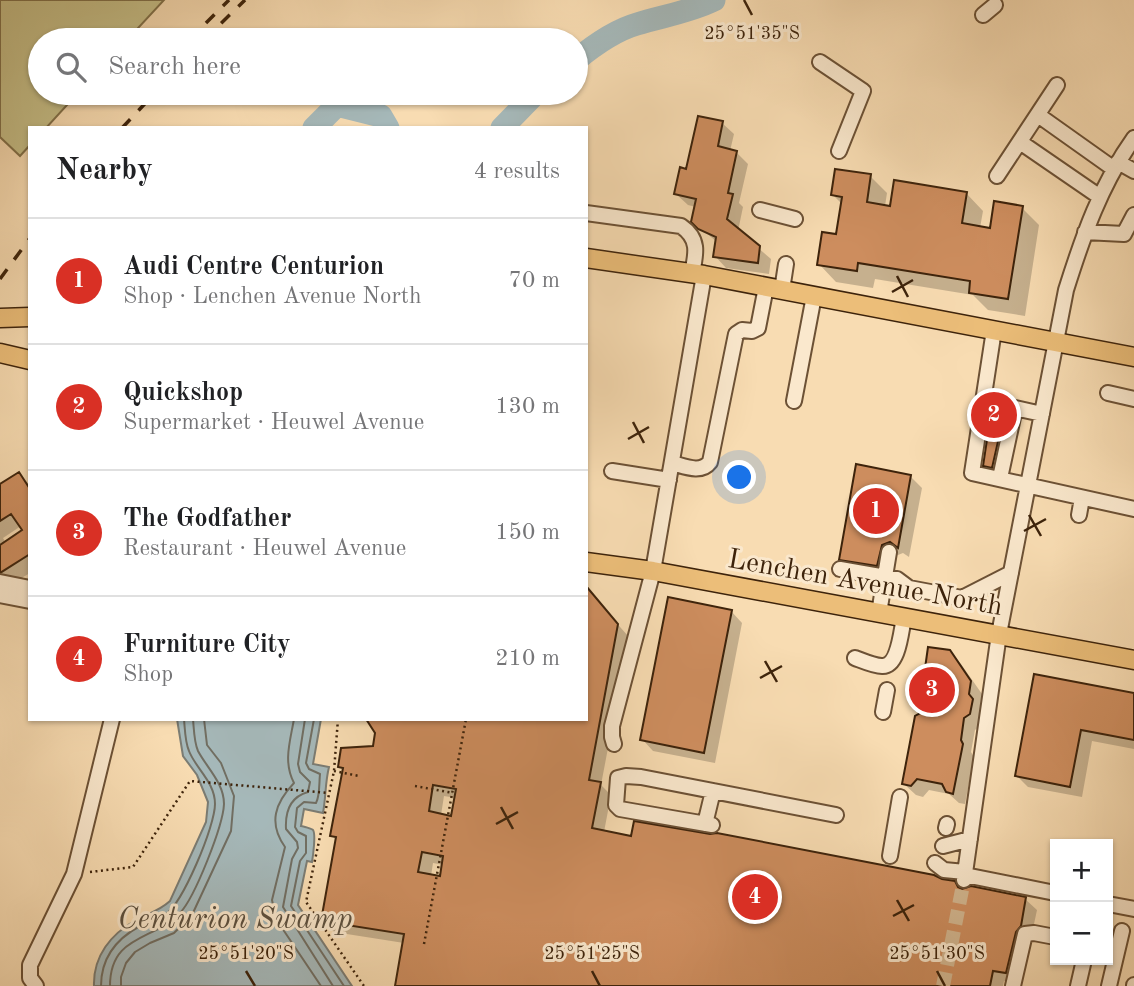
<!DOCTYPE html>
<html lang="en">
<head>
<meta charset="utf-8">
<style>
	:root { --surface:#fff; --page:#f6f6f6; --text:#202124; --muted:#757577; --line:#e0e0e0; --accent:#d93025 }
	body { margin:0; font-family:"Old Standard TT",serif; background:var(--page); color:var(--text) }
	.controls { position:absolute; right:21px; bottom:21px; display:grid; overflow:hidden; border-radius:0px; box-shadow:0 2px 5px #0004 }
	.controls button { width:63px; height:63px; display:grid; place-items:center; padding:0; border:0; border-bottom:2px solid var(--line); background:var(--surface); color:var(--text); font:35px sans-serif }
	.you { position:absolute; left:740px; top:478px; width:24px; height:24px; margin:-18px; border:5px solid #fff; border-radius:50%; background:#1a73e8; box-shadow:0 0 0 10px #1a73e833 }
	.badge { display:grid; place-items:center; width:46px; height:46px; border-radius:50%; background:var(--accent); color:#fff; font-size:23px; font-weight:700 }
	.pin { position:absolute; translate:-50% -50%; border:4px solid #fff; box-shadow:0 2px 7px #0006 }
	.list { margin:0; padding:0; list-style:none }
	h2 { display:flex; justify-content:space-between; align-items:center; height:91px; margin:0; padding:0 28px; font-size:30px }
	h2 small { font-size:23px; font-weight:400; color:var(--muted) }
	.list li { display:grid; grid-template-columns:46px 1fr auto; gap:21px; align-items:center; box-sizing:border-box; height:126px; padding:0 28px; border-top:2px solid var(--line) }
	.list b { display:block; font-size:26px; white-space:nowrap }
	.list p { margin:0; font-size:23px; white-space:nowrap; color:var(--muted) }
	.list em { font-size:23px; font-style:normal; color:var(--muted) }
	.icon { flex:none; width:38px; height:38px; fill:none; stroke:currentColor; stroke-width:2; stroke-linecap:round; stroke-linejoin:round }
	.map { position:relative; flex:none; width:1134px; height:986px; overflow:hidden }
	.search { position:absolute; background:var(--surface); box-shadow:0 2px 5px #0004; left:28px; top:28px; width:560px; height:77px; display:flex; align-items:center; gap:18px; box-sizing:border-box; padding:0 24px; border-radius:38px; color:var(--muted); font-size:26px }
	.panel { position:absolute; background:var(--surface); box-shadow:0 2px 5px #0004; left:28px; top:126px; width:560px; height:595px; border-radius:0px }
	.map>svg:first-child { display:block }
</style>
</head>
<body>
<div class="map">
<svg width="1134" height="986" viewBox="0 0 1134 986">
	<rect width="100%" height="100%" fill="#f8dcb2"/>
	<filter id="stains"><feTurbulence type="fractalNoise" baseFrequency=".00286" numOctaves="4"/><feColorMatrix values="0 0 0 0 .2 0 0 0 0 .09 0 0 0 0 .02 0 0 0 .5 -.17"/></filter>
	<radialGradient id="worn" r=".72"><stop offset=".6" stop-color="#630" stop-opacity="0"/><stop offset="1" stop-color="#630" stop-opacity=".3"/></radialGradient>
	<path fill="#c5be87" stroke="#817049" stroke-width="2" d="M0 0H164L127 40H40V93H78L46 128H30V145L20 156 0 137Z"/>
	<path fill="#a5b8b9" stroke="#7b7c73" stroke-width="2" d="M177 719H321L313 764 329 767C325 783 326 797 323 813L304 809 301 826C303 826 312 829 313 830 316 834 313 856 312 862L307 861 298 905 352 986H94C93 956 111 934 136 920 149 913 159 911 170 901L206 822 208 802 197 775 183 756Z"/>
	<path fill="#0003" fill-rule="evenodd" d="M722 123 734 134 730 151 736 152 748 164 739 203 743 207 738 231 771 259 769 274 726 268 715 256 717 242 693 222 696 207 688 205 676 194 688 171Z
		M870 176 887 193 885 206 892 208 966 193 983 211 980 228 991 230 1022 208 1039 225 1025 316 988 310 973 295 875 279 873 288 836 282 819 264 837 236 842 204 833 195Z
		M1003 417 1006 421 996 470 985 465Z
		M18 474 30 485V573L13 583 0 578V486ZM21 526 24 531 6 543 3 538Z
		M910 476 922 488 909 557 903 553 893 557 888 576 852 571 840 559Z
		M587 590 629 637 601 785 611 795 604 832 954 882 962 891 1025 899 1037 910 1031 938 1017 984 1004 981 1003 986H397L404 943 334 932 323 920 337 840 332 836 344 771 340 767 374 748 586 719ZM444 796 456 798 452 818 441 815ZM433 863 444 865 441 878 431 876Z
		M731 611 742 623 715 763 653 751 642 739Z
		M949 652 961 664 982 694 980 706 984 712 981 725 975 730 971 752 974 757 965 804 959 803 949 794 929 790 923 797 916 795 904 784 927 712Z
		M1035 676 1134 695V749L1092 741 1082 797 1028 787 1017 776Z"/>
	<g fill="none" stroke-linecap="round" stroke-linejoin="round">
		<path stroke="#716e62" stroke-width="2" d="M294 719C290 742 283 762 294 783 275 803 268 823 285 847L272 900 276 919 321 986
			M305 719 298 764 300 772 310 782 308 792C290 797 285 811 286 829L297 842 298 848 292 859 283 907 333 986
			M314 719 306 763 309 769 320 774C319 783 320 796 316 803L304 802 297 808 295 827 298 832 306 836V853L300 861 291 906 344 986
			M101 986C101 959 116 939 140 926 148 922 157 920 165 915 183 903 215 826 215 804 215 782 196 769 189 751 185 742 185 730 184 719
			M110 986C110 934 154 941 180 913 195 897 223 826 224 804 224 783 207 768 198 751 194 742 194 730 193 719
			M121 986V977L126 963 135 952 150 943 174 933 192 915 231 831 234 796 221 763 207 745 204 719"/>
		<path stroke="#a5b8b9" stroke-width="23" d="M576 60C593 46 616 30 637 24 663 16 690 12 714 0
			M314 128 337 105 381 116 388 128
			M502 128 536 93"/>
	</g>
	<path fill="#cd8d5e" stroke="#3d230b" stroke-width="2" fill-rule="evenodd" d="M698 116 723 121 718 146 737 151 728 193 733 194 727 219 760 246 758 263 713 257 716 237 698 229 691 222 696 199 674 194 680 167 686 169Z
		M835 169 871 174 867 202 890 206 894 180 967 192 962 223 990 228 994 201 1023 206 1008 299 969 293 970 281 858 263 857 271 817 265 822 232 836 234 842 197 831 195Z
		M991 413 1004 415 992 468 983 466Z
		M856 464 911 475 898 548 890 542 882 545 877 566 839 560Z
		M19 472 30 489V554L0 573V545L22 530 11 514 0 521V484Z
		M586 586 618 624 589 780 601 782 592 828 631 836 634 821 710 834 717 833 934 875 942 879 955 881 958 887 962 889 971 886 1026 897 1021 926 1016 932 1006 973 993 971 990 986H395L404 934 321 921 336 837 330 836 343 768 338 767 341 748 373 746 375 733 366 719H586ZM433 785 456 789 451 816 429 811ZM422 852 443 856 440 876 418 872Z
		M668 597 732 610 704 753 640 740Z
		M928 647 950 650 971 681 969 694 973 699 970 714 964 718 961 740 963 744 953 794 946 792 942 784 917 779 911 786 902 784 915 716 924 711 920 704Z
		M1034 674 1134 693V740L1081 730 1070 787 1015 776Z"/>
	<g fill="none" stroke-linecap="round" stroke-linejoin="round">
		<path stroke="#d3b791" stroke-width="14" stroke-dasharray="14 7" stroke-linecap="butt" d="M943 986 964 880"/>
		<g stroke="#6c5135" stroke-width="18">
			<path id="minor" d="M983 15 995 5
				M820 62 863 91 839 151
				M1038 115 1114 169
				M1020 142 1100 197
				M1118 162 1134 171
				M997 176 1057 85
				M760 210 795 219
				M586 213 681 226C700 239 696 254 692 273
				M1085 232 1124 234 1134 215
				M782 290 786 264
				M994 330 972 473 1134 509
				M1108 393 1134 399
				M794 401 814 296
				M983 401 1042 414
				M672 463C684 466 701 474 710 462L736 334 742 330 752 331 758 328 766 287
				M612 471 669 480
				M1000 478 1015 408
				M1079 515 1082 498
				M840 569 897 579 909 588 962 598 1011 573
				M0 582 30 588
				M0 595 30 601
				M879 613 889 552
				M855 658C863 661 874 666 882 666 899 667 901 630 904 618
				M883 712 887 690
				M614 744 612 737V726L653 571 704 275
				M705 824 713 791
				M712 825 620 809 616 805 618 778 626 776 641 777 836 815
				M946 828 947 824
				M943 846 970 839
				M890 856 900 797
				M935 863 944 870 965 872
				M965 875 1055 893
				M964 880 999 634 1066 290C1083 236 1101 184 1134 138
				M1108 904 1134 909
				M36 986 30 978V965L74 874 112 719
				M1013 986 1025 934 1034 933 1055 937
				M1078 986 1084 960
				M1109 986 1122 931
				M1134 986V985"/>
		</g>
		<g stroke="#3d230b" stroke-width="21">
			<path id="major" d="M586 258 704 275 1134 357
				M0 318 30 317
				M0 353 30 360
				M586 562 653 571 1134 660"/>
		</g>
		<path stroke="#3d230b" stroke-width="2.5" stroke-dasharray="2 3.5" stroke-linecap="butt" d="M338 719 334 771 306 902 364 986
			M334 771 359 776
			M415 786 453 793
			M90 872 133 867 190 781 329 793
			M424 944 466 719"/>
		<use href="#minor" stroke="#fae8cd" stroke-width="14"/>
		<use href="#major" stroke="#ecbe79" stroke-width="18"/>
		<path stroke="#3d230b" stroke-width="3.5" stroke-dasharray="12 12" stroke-linecap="butt" d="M189 40 229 0
			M204 40 245 0
			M122 128 155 93
			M0 279 30 238"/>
	</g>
	<path fill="none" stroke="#3d230b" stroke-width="2.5" d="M744 0 752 15M897 276 908 297M892 292 913 280M633 422 644 443M628 439 649 427M1029 515 1041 536M1024 531 1046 519M765 661 777 682M760 678 782 666M501 807 513 829M496 824 518 812M897 900 909 921M893 916 914 905M246 971 255 986M592 971 600 986M937 971 945 986"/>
	<g text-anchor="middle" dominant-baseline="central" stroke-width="6" stroke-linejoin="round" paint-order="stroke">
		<g font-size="28" fill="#3d230b" stroke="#fae8cd">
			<text transform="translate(865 584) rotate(10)">Lenchen Avenue North</text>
		</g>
		<g font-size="30" font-style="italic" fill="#5c503f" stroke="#fae8cd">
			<text x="235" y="920">Centurion Swamp</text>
		</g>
	</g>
	<g font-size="18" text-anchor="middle" fill="#3d230b" stroke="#fae8cd" stroke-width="6" stroke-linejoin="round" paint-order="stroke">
		<text x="752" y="39">25°51'35"S</text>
		<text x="246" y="959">25°51'20"S</text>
		<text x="592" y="959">25°51'25"S</text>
		<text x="937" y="959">25°51'30"S</text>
	</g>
	<rect width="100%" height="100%" filter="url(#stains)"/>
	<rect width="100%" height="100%" fill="url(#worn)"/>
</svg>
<div class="controls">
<button>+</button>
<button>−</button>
</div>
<div class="you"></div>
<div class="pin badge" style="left:876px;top:511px">1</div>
<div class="pin badge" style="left:994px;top:415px">2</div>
<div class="pin badge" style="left:932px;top:690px">3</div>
<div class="pin badge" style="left:755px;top:897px">4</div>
<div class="search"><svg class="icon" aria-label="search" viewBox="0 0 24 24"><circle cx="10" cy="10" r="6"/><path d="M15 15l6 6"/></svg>Search here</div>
<section class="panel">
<h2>Nearby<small>4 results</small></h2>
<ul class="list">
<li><span class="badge">1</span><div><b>Audi Centre Centurion</b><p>Shop · Lenchen Avenue North</p></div><em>70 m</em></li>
<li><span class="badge">2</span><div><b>Quickshop</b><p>Supermarket · Heuwel Avenue</p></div><em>130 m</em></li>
<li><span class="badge">3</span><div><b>The Godfather</b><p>Restaurant · Heuwel Avenue</p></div><em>150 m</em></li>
<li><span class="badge">4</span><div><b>Furniture City</b><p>Shop</p></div><em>210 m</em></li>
</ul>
</section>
</div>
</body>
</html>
